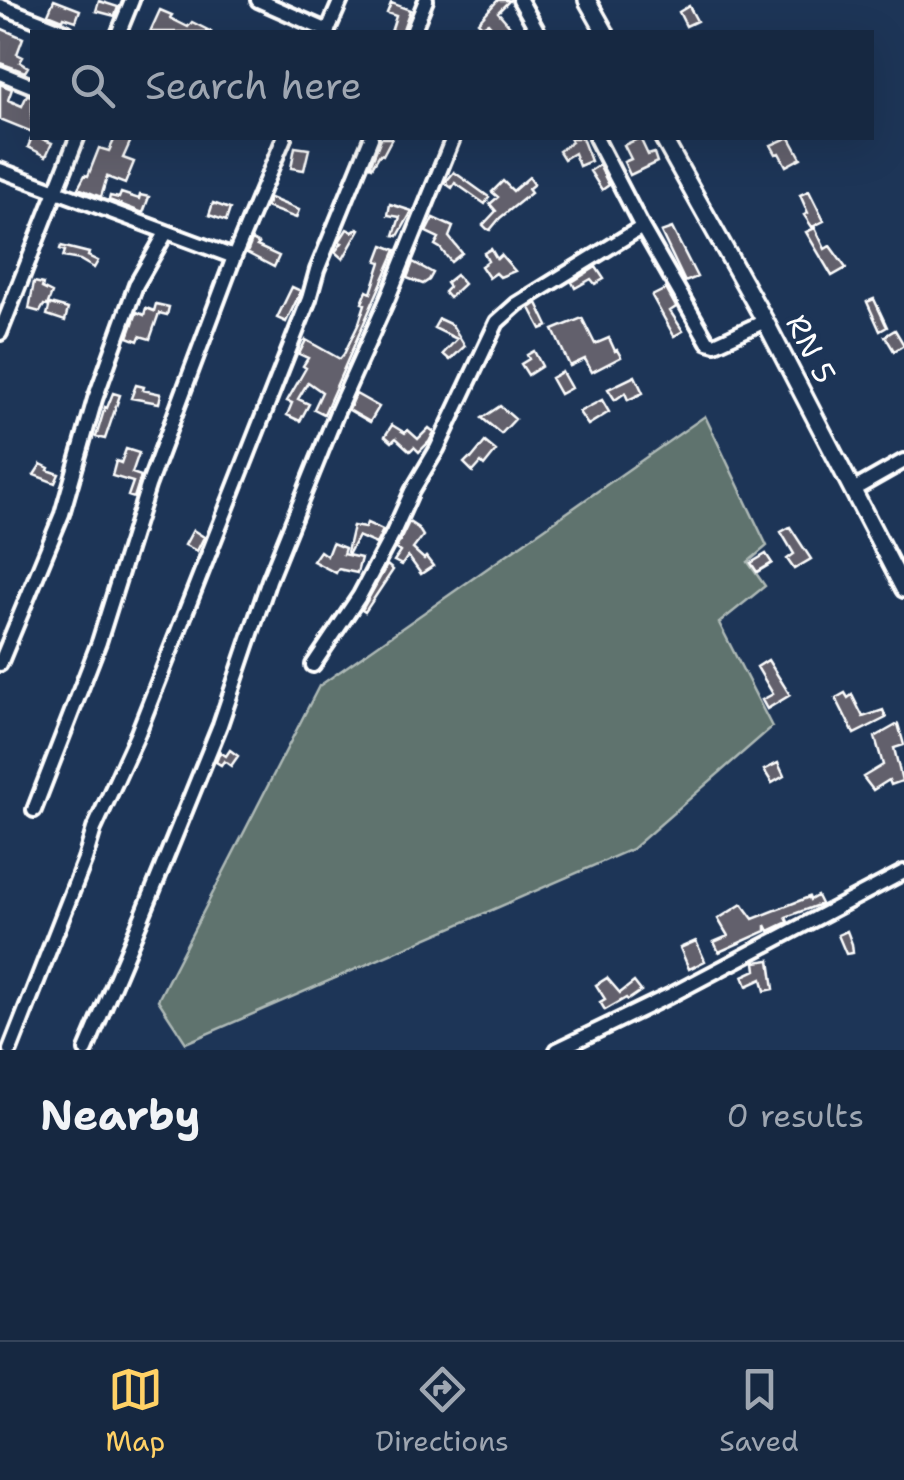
<!DOCTYPE html>
<style>
:root{--surface:#162841;--page:#23344c;--text:#f1f3f6;--muted:#9ea6b1;--line:#35445a;--accent:#ffd166}
body{margin:0;font-family:"Shantell Sans",sans-serif;background:var(--page);color:var(--text)}
.list{margin:0;padding:0;list-style:none}
h2{display:flex;justify-content:space-between;align-items:center;height:130px;margin:0;padding:0 40px;font-size:42px}
h2 small{font-size:32px;font-weight:400;color:var(--muted)}
.icon{flex:none;width:55px;height:55px;fill:none;stroke:currentColor;stroke-width:2;stroke-linecap:round;stroke-linejoin:round}
.map{position:relative;flex:none;width:904px;height:1050px;overflow:hidden}
.search{position:absolute;background:var(--surface);box-shadow:0 10px 40px #0002;left:30px;right:30px;top:30px;height:110px;display:flex;align-items:center;gap:25px;box-sizing:border-box;padding:0 35px;border-radius:0px;color:var(--muted);font-size:38px}
.sheet{height:290px;background:var(--surface)}
nav{display:flex;justify-content:space-around;align-items:center;box-sizing:border-box;height:140px;border-top:2px solid var(--line);background:var(--surface);font-size:28px;color:var(--muted)}
nav a{display:grid;justify-items:center;gap:5px}
nav .on{color:var(--accent)}
.map>svg:first-child{display:block}
.green{fill:#5e736e;stroke:#aeb9b6;stroke-width:2.5}
.building{fill:#62616c;stroke:#fff;stroke-width:2.5}
.lines{fill:none;stroke-linecap:round;stroke-linejoin:round}
.minor-casing{stroke:#fff;stroke-width:20}
.major-casing{stroke:#fff;stroke-width:22}
.minor{stroke:#1d3557;stroke-width:12}
.major{stroke:#1d3557;stroke-width:15}
.labels{text-anchor:middle;dominant-baseline:central;stroke-width:9;stroke-linejoin:round;paint-order:stroke}
.street-label{font-size:30px;fill:#fff;stroke:#1d3557}
</style>
<div class="map">
<svg width="904" height="1050" viewBox="0 0 904 1050">
<rect width="100%" height="100%" fill="#1d3557"/>
<filter id="ink" filterUnits="userSpaceOnUse"><feTurbulence type="fractalNoise" baseFrequency=".01" numOctaves="2"/><feDisplacementMap in="SourceGraphic" scale="20" xChannelSelector="R" yChannelSelector="G"/><feConvolveMatrix kernelMatrix="1 2 1 2 8 2 1 2 1" color-interpolation-filters="sRGB"/></filter>
<g filter="url(#ink)">
<path class="green" d="M 705,416 L 767,546 L 748,562 L 765,586 L 719,623 L 772,727 L 632,849 L 186,1043 L 158,1000 L 319,686 Z"/>
<path class="building" d="M 54,0 L 80,10 L 76,21 L 64,17 L 63,20 L 48,14 Z
M 498,0 L 510,0 L 498,12 L 515,32 L 496,32 L 488,23 L 482,26 L 478,22 Z
M 99,1 L 118,7 L 115,16 L 96,11 Z
M 391,3 L 410,10 L 402,32 L 391,32 L 396,16 L 387,13 Z
M 689,6 L 697,21 L 686,26 L 679,12 Z
M 160,10 L 172,15 L 170,18 L 188,27 L 192,22 L 212,32 L 150,32 Z
M 0,28 L 23,38 L 17,54 L 23,57 L 20,62 L 28,67 L 25,72 L 0,63 Z
M 0,84 L 12,89 L 8,100 L 22,106 L 27,95 L 32,96 L 32,132 L 0,119 Z
M 32,137 L 40,138 L 52,143 L 46,156 L 28,147 Z
M 115,138 L 132,138 L 123,158 L 134,162 L 125,184 L 107,177 L 101,197 L 78,188 L 85,175 L 88,176 L 99,148 L 109,151 Z
M 381,138 L 392,138 L 383,155 L 380,154 L 372,167 L 370,166 Z
M 570,138 L 582,138 L 591,161 L 579,166 L 574,153 L 564,159 L 559,151 L 572,142 Z
M 640,138 L 648,155 L 654,153 L 657,162 L 630,175 L 624,162 L 631,159 L 624,145 Z
M 787,138 L 790,138 L 801,158 L 786,166 L 779,153 L 776,154 L 771,145 Z
M 295,147 L 309,149 L 304,170 L 291,168 Z
M 599,165 L 609,185 L 602,190 L 590,171 Z
M 454,172 L 489,197 L 485,204 L 455,183 L 452,188 L 445,183 Z
M 529,177 L 534,184 L 528,189 L 531,193 L 500,218 L 490,230 L 487,229 L 483,225 L 496,211 L 490,204 L 498,197 L 492,192 L 503,181 L 513,191 Z
M 809,191 L 824,221 L 812,227 L 804,215 L 808,213 L 800,195 Z
M 121,193 L 139,199 L 140,195 L 149,197 L 143,213 L 109,200 L 110,196 L 119,198 Z
M 270,198 L 299,210 L 296,218 L 266,207 Z
M 213,203 L 230,209 L 226,221 L 209,215 Z
M 390,204 L 412,211 L 398,236 L 394,235 L 400,217 L 388,215 Z
M 433,218 L 453,227 L 449,237 L 462,253 L 451,262 L 440,248 L 435,245 L 439,238 L 426,232 Z
M 358,228 L 360,229 L 343,259 L 335,252 L 342,243 L 339,242 L 340,240 L 347,229 L 353,232 Z
M 672,228 L 697,277 L 685,282 L 661,232 Z
M 815,228 L 825,249 L 830,246 L 846,268 L 832,276 L 806,232 Z
M 252,240 L 259,244 L 257,246 L 279,256 L 274,267 L 247,253 Z
M 383,245 L 396,250 L 324,414 L 314,409 L 322,392 L 308,382 L 298,399 L 309,404 L 300,421 L 287,415 L 292,403 L 287,401 L 306,368 L 303,366 L 308,358 L 299,354 L 306,340 L 340,359 L 344,354 L 359,323 L 365,304 L 362,303 L 367,291 L 371,293 L 381,262 L 377,261 Z
M 61,246 L 89,253 L 88,256 L 98,261 L 94,268 L 80,260 L 63,257 L 65,251 L 60,249 Z
M 491,249 L 497,259 L 501,255 L 515,271 L 500,277 L 496,273 L 489,278 L 481,266 L 488,261 L 484,253 Z
M 413,262 L 433,273 L 429,280 L 423,284 L 407,278 Z
M 596,267 L 604,279 L 595,284 L 591,279 L 575,288 L 572,282 Z
M 456,275 L 464,284 L 449,298 L 444,292 L 449,287 L 446,283 Z
M 34,282 L 43,284 L 42,288 L 52,293 L 47,306 L 44,305 L 40,312 L 29,309 Z
M 292,287 L 301,291 L 286,322 L 277,318 Z
M 666,289 L 676,307 L 670,311 L 683,331 L 674,336 L 652,296 Z
M 874,299 L 887,327 L 880,331 L 867,302 Z
M 537,303 L 548,326 L 541,329 L 530,308 Z
M 50,304 L 68,309 L 65,321 L 47,315 Z
M 156,304 L 169,307 L 167,315 L 159,313 L 150,339 L 140,336 L 138,341 L 128,337 L 137,312 L 144,315 L 146,308 L 154,311 Z
M 582,318 L 595,344 L 609,338 L 615,351 L 617,350 L 621,357 L 592,372 L 585,359 L 570,366 L 553,330 Z
M 439,319 L 452,325 L 465,346 L 450,360 L 443,354 L 457,339 L 434,328 Z
M 895,330 L 904,345 L 894,351 L 885,336 Z
M 534,351 L 542,366 L 528,375 L 521,364 L 529,359 L 527,355 Z
M 562,372 L 571,388 L 560,394 L 551,378 Z
M 635,376 L 643,393 L 628,400 L 625,393 L 615,400 L 608,389 Z
M 136,385 L 144,387 L 143,390 L 161,394 L 159,403 L 131,398 Z
M 113,393 L 120,395 L 105,439 L 96,437 L 105,407 L 107,408 Z
M 356,394 L 379,407 L 370,422 L 349,410 Z
M 602,400 L 609,412 L 588,425 L 579,412 Z
M 500,406 L 515,419 L 501,434 L 482,418 Z
M 392,425 L 405,433 L 408,430 L 418,439 L 429,428 L 434,432 L 429,442 L 419,452 L 414,447 L 410,451 L 396,438 L 392,442 L 385,436 Z
M 485,442 L 496,451 L 484,466 L 481,463 L 473,472 L 464,463 L 469,458 L 471,459 Z
M 126,449 L 139,453 L 132,473 L 141,476 L 134,498 L 128,496 L 133,482 L 112,476 L 116,461 L 121,463 Z
M 41,464 L 49,468 L 48,470 L 59,474 L 55,483 L 34,475 Z
M 409,522 L 418,528 L 423,536 L 413,549 L 424,559 L 426,557 L 433,566 L 421,574 L 408,556 L 402,565 L 394,561 L 400,552 L 396,549 Z
M 367,523 L 383,530 L 376,544 L 358,536 L 349,553 L 347,552 L 353,526 L 365,528 Z
M 790,527 L 811,559 L 794,569 L 787,559 L 794,554 L 781,532 Z
M 193,530 L 204,537 L 197,551 L 185,545 Z
M 332,543 L 345,548 L 343,554 L 361,558 L 357,573 L 338,569 L 336,573 L 313,561 L 320,551 L 327,556 Z
M 766,554 L 772,563 L 757,572 L 751,563 Z
M 387,565 L 393,570 L 365,612 L 362,610 Z
M 768,660 L 790,695 L 767,709 L 762,700 L 773,694 L 757,667 Z
M 845,693 L 848,698 L 852,695 L 863,717 L 883,710 L 886,718 L 854,734 L 836,698 Z
M 898,724 L 904,745 L 894,748 L 902,781 L 891,785 L 889,780 L 873,790 L 863,777 L 883,765 L 875,737 Z
M 230,750 L 238,756 L 231,766 L 224,761 L 221,765 L 216,762 L 220,752 L 226,756 Z
M 778,763 L 784,776 L 772,783 L 764,770 Z
M 817,896 L 821,904 L 786,917 L 788,922 L 769,931 L 766,925 L 766,931 L 719,952 L 714,942 L 728,936 L 718,919 L 742,904 L 753,919 L 809,897 L 810,900 Z
M 847,931 L 852,944 L 853,953 L 846,954 L 838,935 Z
M 696,941 L 705,961 L 689,969 L 680,948 Z
M 770,960 L 774,989 L 765,991 L 762,979 L 747,986 L 743,976 L 756,970 L 755,962 Z
M 607,978 L 620,993 L 634,982 L 641,991 L 628,1000 L 626,998 L 605,1010 L 600,1002 L 605,999 L 596,985 Z"/>
<g class="lines">
<g class="minor-casing">
<path id="minor" d="M 258,0 L 328,31
M 520,0 L 538,32
M 0,6 L 66,32
M 119,32 L 132,0
M 327,32 L 341,0
M 413,32 L 426,0
M 0,73 L 32,86
M 596,138 L 642,227 L 708,342 L 715,344 L 765,321
M 0,170 L 234,257
M 0,333 L 77,138
M 853,490 L 904,461
M 0,664 L 62,514 L 95,399 L 136,285 L 166,233
M 313,665 L 360,595 L 393,533 L 412,491 L 437,449 L 497,322 L 517,304 L 642,227
M 34,810 L 99,642 L 148,486 L 234,257 L 284,138
M 10,1050 L 85,859 L 94,829 L 138,733 L 309,299 L 317,270 L 371,138
M 86,1050 L 142,917 L 220,725 L 269,580 L 337,412 L 388,298 L 453,138
M 557,1050 L 669,996 L 904,872"/>
</g>
<g class="major-casing">
<path id="major" d="M 587,0 L 605,32
M 663,138 L 765,321 L 904,589"/>
</g>
<use href="#minor" class="minor"/>
<use href="#major" class="major"/>
</g>
</g>
<g class="labels">
<g class="street-label">
<text transform="translate(811 349) rotate(63)">RN 5</text>
</g>
</g>
</svg>
<div class="search"><svg class="icon" aria-label="search" viewBox="0 0 24 24"><circle cx="10" cy="10" r="6"/><path d="M15 15l6 6"/></svg>Search here</div>
</div>
<section class="sheet">
<h2>Nearby<small>0 results</small></h2>
<ul class="list">
</ul>
</section>
<nav>
<a class="on"><svg class="icon" aria-label="map" viewBox="0 0 24 24"><path d="M3 6l6-2 6 2 6-2v14l-6 2-6-2-6 2zM9 4v14M15 6v14"/></svg>Map</a>
<a><svg class="icon" aria-label="directions" viewBox="0 0 24 24"><path d="M12 3l9 9-9 9-9-9zM9 14v-3h6M13 9l2 2-2 2"/></svg>Directions</a>
<a><svg class="icon" aria-label="saved" viewBox="0 0 24 24"><path d="M7 4h10v16l-5-4-5 4z"/></svg>Saved</a>
</nav>
